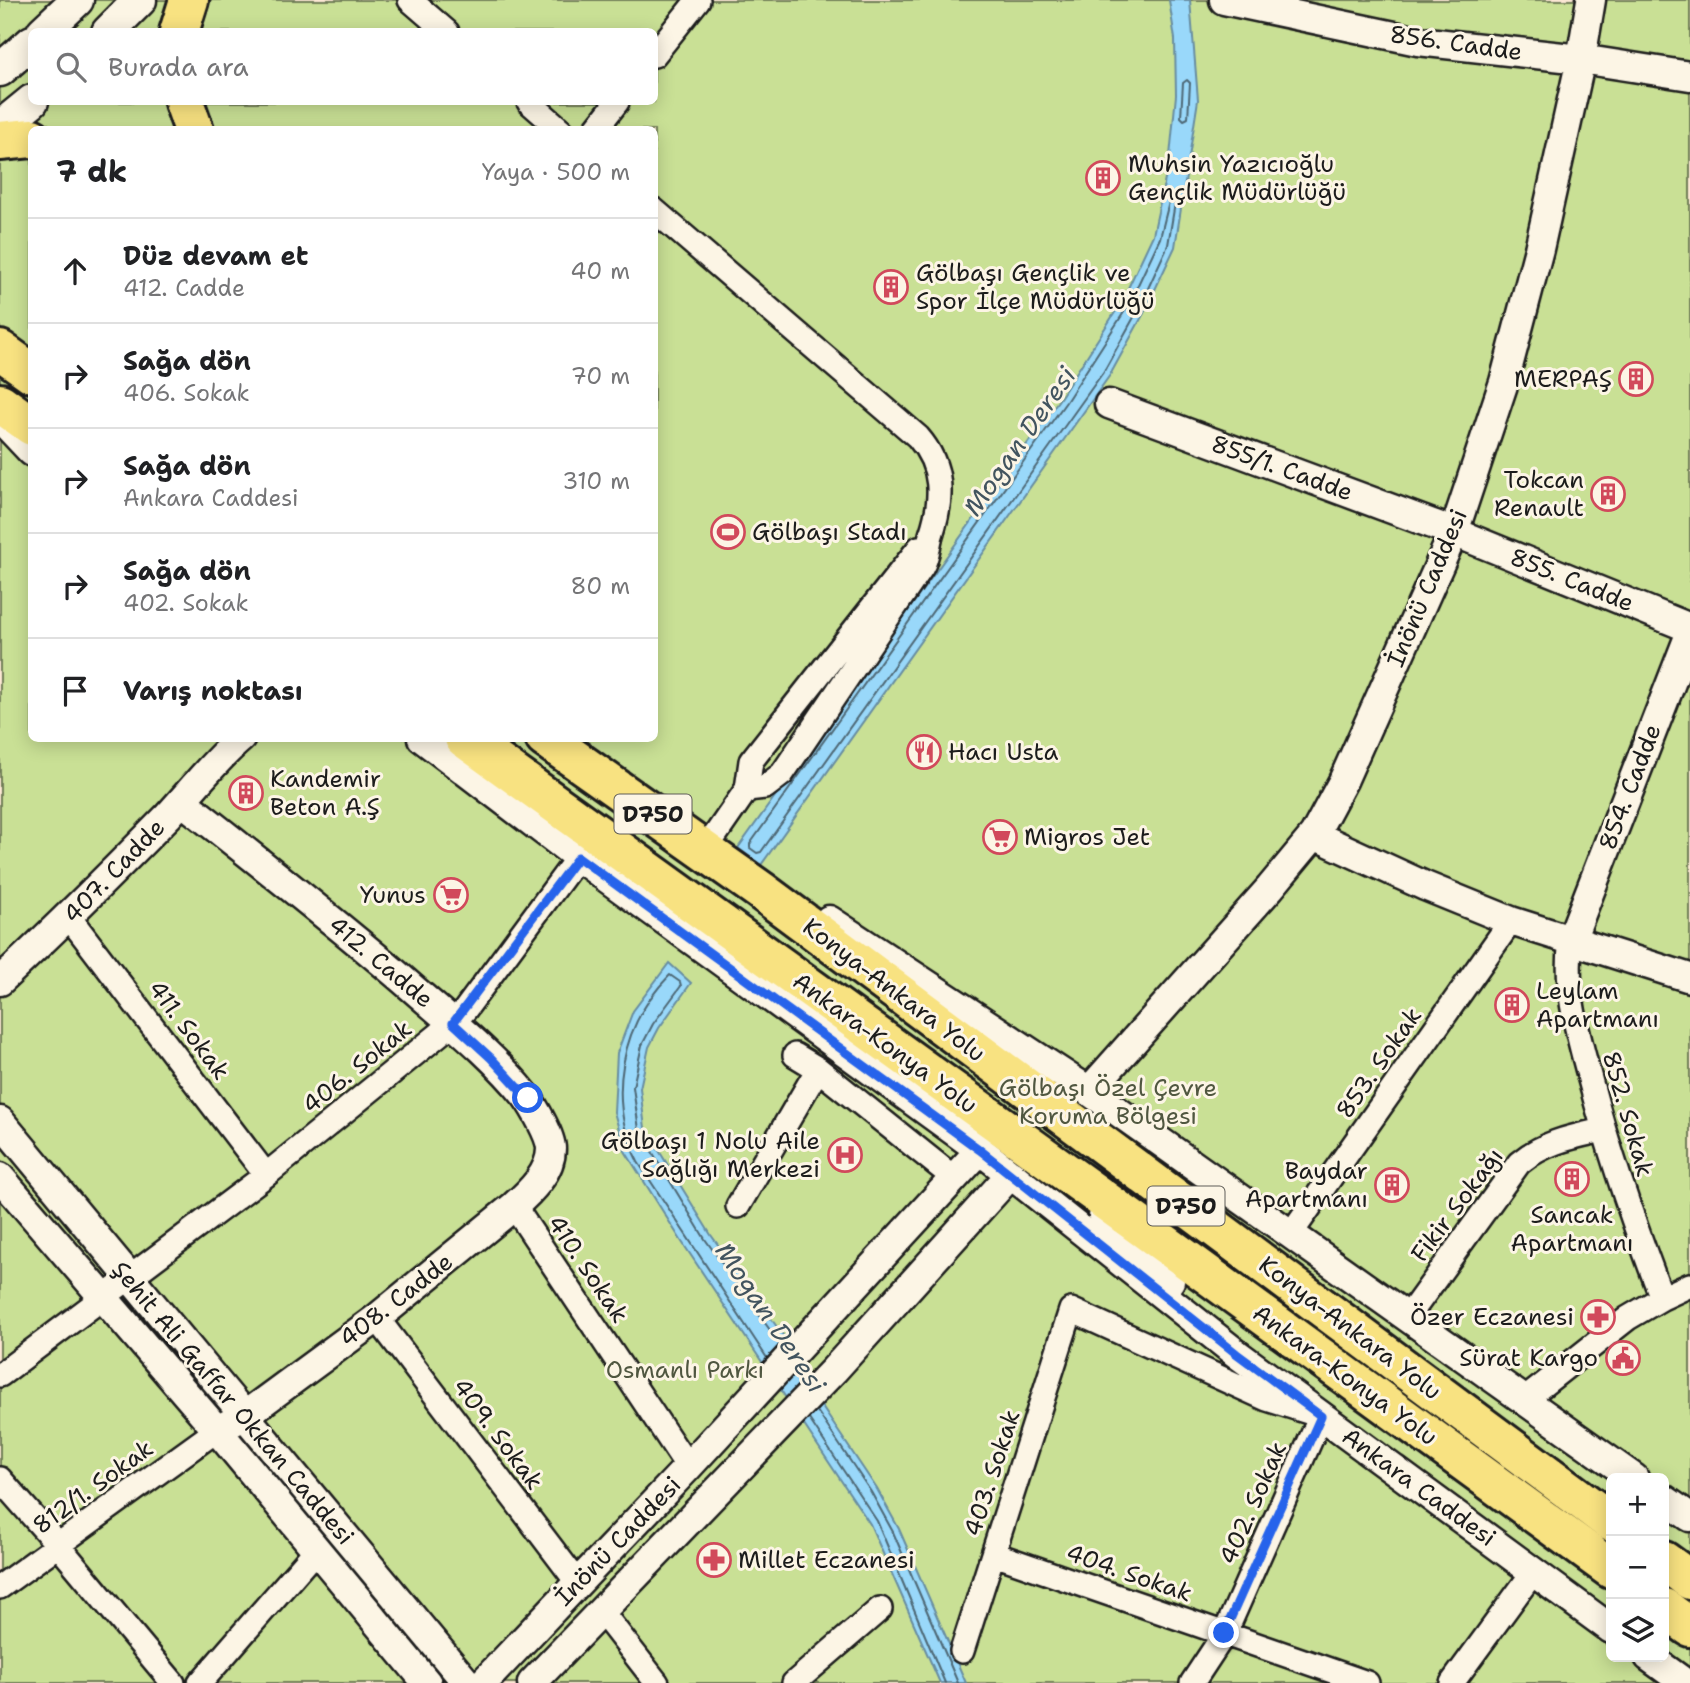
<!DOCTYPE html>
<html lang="tr">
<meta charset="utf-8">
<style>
:root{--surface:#fff;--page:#f6f6f6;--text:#202124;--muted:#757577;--line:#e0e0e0}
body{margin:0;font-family:"Shantell Sans",sans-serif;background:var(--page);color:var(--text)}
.controls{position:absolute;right:21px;bottom:21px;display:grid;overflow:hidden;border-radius:10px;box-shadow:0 4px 18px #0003}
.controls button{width:63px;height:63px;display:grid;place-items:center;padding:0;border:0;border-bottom:2px solid var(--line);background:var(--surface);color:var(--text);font:35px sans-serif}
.stop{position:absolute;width:21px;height:21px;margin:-16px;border:5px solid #2563eb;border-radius:50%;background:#fff}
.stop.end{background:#2563eb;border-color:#fff;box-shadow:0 2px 7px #0008}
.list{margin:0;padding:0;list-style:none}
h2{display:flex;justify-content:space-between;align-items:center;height:91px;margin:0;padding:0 28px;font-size:30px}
h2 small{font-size:23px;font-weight:400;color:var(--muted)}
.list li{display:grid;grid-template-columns:46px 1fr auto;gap:21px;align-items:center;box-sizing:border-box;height:105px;padding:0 28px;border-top:2px solid var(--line)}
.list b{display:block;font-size:26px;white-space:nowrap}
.list p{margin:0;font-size:23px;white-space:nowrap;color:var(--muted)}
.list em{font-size:23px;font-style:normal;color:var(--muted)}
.icon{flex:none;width:38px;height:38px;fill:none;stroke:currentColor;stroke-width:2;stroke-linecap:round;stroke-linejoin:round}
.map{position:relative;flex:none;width:1690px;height:1683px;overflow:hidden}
.search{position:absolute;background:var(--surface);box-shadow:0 4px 18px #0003;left:28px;top:28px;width:630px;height:77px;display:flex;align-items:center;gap:18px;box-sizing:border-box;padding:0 24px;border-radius:10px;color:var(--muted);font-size:26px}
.panel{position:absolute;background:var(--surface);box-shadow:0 4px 18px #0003;left:28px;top:126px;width:630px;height:616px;border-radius:10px}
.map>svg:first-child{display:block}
.green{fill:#c9e095;stroke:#727e58;stroke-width:2;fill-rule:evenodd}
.water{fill:#99d8fa;stroke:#678da1;stroke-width:2}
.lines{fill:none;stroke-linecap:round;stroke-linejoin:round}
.shore{stroke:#4e6775;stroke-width:2}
.minor-casing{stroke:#1c1c1c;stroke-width:28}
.tertiary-casing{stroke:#1c1c1c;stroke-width:33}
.secondary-casing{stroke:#1c1c1c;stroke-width:37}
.trunk-casing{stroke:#1c1c1c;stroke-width:44}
.minor{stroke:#fcf5e5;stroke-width:23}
.tertiary{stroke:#fcf5e5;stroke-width:28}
.secondary{stroke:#fcf5e5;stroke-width:32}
.trunk{stroke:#f8e281;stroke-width:38}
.route{stroke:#2563eb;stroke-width:9}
.labels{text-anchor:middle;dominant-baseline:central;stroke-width:6;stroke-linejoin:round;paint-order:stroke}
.shield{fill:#fcf5e5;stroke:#5f5d58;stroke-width:2}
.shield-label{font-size:23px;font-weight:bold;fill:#1c1c1c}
.street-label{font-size:24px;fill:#1c1c1c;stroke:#fcf5e5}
.poi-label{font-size:24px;fill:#1c1c1c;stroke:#fcf5e5;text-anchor:start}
.park-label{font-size:24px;fill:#505740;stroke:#fcf5e5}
.water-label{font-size:26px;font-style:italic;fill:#42545f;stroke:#fcf5e5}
</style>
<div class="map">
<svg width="1690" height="1683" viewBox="0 0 1690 1683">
<rect width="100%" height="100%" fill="#fbe6d3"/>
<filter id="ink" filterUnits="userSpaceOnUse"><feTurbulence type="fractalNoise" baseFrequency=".0143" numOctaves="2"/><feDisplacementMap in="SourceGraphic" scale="14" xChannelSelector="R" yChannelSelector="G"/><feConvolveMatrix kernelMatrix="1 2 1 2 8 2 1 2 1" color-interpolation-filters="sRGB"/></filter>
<g filter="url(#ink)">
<path class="green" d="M 0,0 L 1690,0 L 1690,1683 L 0,1683 ZM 32,32 L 654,32 L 654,102 L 32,102 ZM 32,130 L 654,130 L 654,738 L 32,738 ZM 1611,1478 L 1664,1478 L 1664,1657 L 1611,1657 Z"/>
<path class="water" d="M 1169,0 L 1190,0 L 1198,100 L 1175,247 L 1144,313 L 1110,375 L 761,865 L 738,848 L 1060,398 L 1121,303 L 1153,235 L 1170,156 L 1176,95 L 1175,39 Z
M 669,963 L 691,983 L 659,1028 L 649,1047 L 640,1088 L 645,1128 L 711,1235 L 790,1345 L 816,1398 L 877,1489 L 899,1529 L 966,1683 L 940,1683 L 870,1524 L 682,1242 L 625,1151 L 614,1112 L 617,1053 L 633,1011 Z"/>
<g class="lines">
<path class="shore" d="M 1187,80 L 1190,83 L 1188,118 L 1184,120 L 1181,117 L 1183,83 Z
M 1171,194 L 1176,197 L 1168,245 L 1138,310 L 1104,371 L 761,852 L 757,853 L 750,848 L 750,844 L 1066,402 L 1128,306 L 1160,238 Z
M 767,1358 L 638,1162 C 606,1100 620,1025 670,975 L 680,982 L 681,986 L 653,1024 L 642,1045 L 633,1087 L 639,1130 L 705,1239 L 780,1344
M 817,1411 L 871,1492 L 893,1532 L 958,1683
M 809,1419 L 877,1521 L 945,1683"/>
<g class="minor-casing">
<path id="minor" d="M 410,0 L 447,32
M 654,55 L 698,0
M 529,102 L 561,130
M 595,130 L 617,102
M 654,210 L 918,437 C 944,467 943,499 931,535 C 928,546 928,556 922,567 L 782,774 L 765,787 L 747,789
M 705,850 L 747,789 L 751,761 L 919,548
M 69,917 L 266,1175
M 1571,940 C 1564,990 1578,1034 1591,1083 C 1610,1156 1635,1227 1662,1298
M 795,1055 L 818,1069 L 954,1178
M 514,1206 L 688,1467
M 738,1206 L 818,1069
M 1290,1235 L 1511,921
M 377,1318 L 578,1583
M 1407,1318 L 1519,1163 C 1544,1142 1572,1137 1603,1130
M 0,1375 L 266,1175 L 453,1023 L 465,1010 L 578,857
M 1524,1400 L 1628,1318 L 1662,1298 L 1690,1285
M 0,1479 L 58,1545 L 173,1683
M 994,1554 L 1367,1683
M 0,1587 L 217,1430
M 601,1611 L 657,1683
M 962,1651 L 1071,1310 L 1267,1399 L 1321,1416 L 1225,1633 L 1192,1683
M 200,1683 L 316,1550
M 794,1683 L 880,1609
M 1452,1683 L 1534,1571"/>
</g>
<g class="tertiary-casing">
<path id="tertiary" d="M 1224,0 L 1418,41 L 1581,59 L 1690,76
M 1109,404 L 1454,532 L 1690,628
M 0,418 L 32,452
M 422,738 L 578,857 L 980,1150 L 1237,1354 L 1611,1629
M 182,801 C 259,862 336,922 410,986 C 450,1021 493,1055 526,1096 C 534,1107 551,1136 551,1149 C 551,1172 530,1192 514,1206 L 377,1318 L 244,1416 L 217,1430
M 1314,835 L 1425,886 L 1511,921 L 1690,978
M 829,920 L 1089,1091 L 1634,1478
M 1571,940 L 1690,634
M 0,981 C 58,927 113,872 168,816 C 192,790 214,761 241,738
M 1089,1091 L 1270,888 L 1314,835 L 1343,781 L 1454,532 L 1504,382 L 1539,249 L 1581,59 L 1591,0
M 0,1121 L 467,1683
M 0,1177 L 217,1430 L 427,1683
M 1103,1217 L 1170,1281
M 1664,1499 L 1690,1517
M 1649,1657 L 1685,1683
M 483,1683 L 688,1467 L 980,1150
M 532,1683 L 834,1370 L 1011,1174"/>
</g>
<g class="secondary-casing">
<path id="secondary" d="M 43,32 L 77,0
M 108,32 L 140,0
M 0,70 L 32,42
M 0,127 L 32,101"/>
</g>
<g class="trunk-casing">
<path id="trunk" d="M 179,32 L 189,0
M 184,102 L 194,130
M 0,141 L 32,138
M 0,350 L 32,373
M 0,403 L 32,426
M 464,738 L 1193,1264 L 1611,1569
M 545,738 L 760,890 L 1611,1522
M 1664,1561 L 1690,1580
M 1664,1608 L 1690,1627"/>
</g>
<use href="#minor" class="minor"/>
<use href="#tertiary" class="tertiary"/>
<use href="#secondary" class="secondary"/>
<use href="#trunk" class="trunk"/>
</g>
</g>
<g class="lines" filter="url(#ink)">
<path class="route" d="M 528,1098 L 491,1058 L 453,1023 L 578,857 L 980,1150 L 1237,1354 L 1321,1416 L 1224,1633"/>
</g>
<defs>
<g id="building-ring" transform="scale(1.75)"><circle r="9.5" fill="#fcf5e5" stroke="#d1495b" stroke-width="1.5"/><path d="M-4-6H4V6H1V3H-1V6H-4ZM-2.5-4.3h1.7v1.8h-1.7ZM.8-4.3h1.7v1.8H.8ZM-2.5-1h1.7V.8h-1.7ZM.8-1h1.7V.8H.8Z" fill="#d1495b"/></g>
<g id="stadium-ring" transform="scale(1.75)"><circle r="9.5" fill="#fcf5e5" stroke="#d1495b" stroke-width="1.5"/><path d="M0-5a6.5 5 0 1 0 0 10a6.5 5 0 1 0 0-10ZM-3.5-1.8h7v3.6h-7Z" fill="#d1495b"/></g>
<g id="restaurant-ring" transform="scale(1.75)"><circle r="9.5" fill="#fcf5e5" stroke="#d1495b" stroke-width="1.5"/><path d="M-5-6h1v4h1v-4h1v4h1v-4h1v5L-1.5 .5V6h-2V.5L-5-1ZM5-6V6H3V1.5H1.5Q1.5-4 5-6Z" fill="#d1495b"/></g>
<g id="supermarket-ring" transform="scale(1.75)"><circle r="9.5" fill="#fcf5e5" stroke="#d1495b" stroke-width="1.5"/><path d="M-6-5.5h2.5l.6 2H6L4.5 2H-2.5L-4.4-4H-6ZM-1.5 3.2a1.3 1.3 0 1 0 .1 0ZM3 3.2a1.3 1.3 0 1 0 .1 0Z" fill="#d1495b"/></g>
<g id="hospital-ring" transform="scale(1.75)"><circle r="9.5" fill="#fcf5e5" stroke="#d1495b" stroke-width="1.5"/><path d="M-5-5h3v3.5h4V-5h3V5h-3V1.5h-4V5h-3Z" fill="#d1495b"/></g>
<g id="pharmacy-ring" transform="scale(1.75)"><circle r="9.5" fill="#fcf5e5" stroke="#d1495b" stroke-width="1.5"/><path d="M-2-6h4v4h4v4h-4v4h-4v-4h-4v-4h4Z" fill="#d1495b"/></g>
<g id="civic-ring" transform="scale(1.75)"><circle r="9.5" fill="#fcf5e5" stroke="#d1495b" stroke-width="1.5"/><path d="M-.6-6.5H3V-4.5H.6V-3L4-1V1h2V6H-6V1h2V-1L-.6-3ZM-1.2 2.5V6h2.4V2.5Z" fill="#d1495b"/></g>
</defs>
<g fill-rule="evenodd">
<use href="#building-ring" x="1103" y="178"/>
<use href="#building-ring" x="891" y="287"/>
<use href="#building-ring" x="1636" y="379"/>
<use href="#building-ring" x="1608" y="494"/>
<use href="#stadium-ring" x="728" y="532"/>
<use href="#restaurant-ring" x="924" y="752"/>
<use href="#building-ring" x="246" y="793"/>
<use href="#supermarket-ring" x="1000" y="837"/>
<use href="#supermarket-ring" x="451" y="895"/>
<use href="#building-ring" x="1512" y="1005"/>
<use href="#hospital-ring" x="845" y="1155"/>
<use href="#building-ring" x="1572" y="1179"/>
<use href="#building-ring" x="1392" y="1185"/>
<use href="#pharmacy-ring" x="1598" y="1317"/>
<use href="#civic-ring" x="1623" y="1358"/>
<use href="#pharmacy-ring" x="714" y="1560"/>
</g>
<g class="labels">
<g class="shield">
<rect x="614.5" y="794.5" width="77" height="39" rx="5"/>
<rect x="1147.5" y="1186.5" width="77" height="39" rx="5"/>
</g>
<g class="shield-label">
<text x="653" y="814">D750</text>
<text x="1186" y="1206">D750</text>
</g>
<g class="street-label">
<text transform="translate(1456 43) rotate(8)">856. Cadde</text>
<text transform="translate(1282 468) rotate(20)">855/1. Cadde</text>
<text transform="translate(1572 580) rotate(22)">855. Cadde</text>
<text transform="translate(1427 588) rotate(-67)">İnönü Caddesi</text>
<text transform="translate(1630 787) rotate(-69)">854. Cadde</text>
<text transform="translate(114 871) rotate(-46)">407. Cadde</text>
<text transform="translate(381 962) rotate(40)">412. Cadde</text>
<text transform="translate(894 990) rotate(37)">Konya-Ankara Yolu</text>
<text transform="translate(189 1030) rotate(53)">411. Sokak</text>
<text transform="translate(885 1043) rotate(36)">Ankara-Konya Yolu</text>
<text transform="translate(1379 1063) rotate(-55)">853. Sokak</text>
<text transform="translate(357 1067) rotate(-39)">406. Sokak</text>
<text transform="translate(1628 1114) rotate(74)">852. Sokak</text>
<text transform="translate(1457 1205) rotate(-53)">Fikir Sokağı</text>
<text transform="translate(588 1269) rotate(56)">410. Sokak</text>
<text transform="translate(396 1300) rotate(-38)">408. Cadde</text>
<text transform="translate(1350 1328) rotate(37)">Konya-Ankara Yolu</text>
<text transform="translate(1345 1375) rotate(36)">Ankara-Konya Yolu</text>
<text transform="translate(233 1403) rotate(50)">Şehit Ali Gaffar Okkan Caddesi</text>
<text transform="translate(498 1434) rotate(53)">409. Sokak</text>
<text transform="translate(992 1473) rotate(-72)">403. Sokak</text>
<text transform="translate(93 1487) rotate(-36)">812/1. Sokak</text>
<text transform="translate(1419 1487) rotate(36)">Ankara Caddesi</text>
<text transform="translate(1253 1503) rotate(-66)">402. Sokak</text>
<text transform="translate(618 1541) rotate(-46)">İnönü Caddesi</text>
<text transform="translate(1129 1573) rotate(19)">404. Sokak</text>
</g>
<g class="poi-label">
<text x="1128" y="164">Muhsin Yazıcıoğlu<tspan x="1128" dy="28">Gençlik Müdürlüğü</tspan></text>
<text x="916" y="273">Gölbaşı Gençlik ve<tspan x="916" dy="28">Spor İlçe Müdürlüğü</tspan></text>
<text x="1612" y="379" text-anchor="end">MERPAŞ</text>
<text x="1584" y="480" text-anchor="end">Tokcan<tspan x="1584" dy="28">Renault</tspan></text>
<text x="752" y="532">Gölbaşı Stadı</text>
<text x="948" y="752">Hacı Usta</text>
<text x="270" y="779">Kandemir<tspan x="270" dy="28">Beton A.Ş</tspan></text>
<text x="1024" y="837">Migros Jet</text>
<text x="426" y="895" text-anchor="end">Yunus</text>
<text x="1536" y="991">Leylam<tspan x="1536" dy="28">Apartmanı</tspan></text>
<text x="820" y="1141" text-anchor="end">Gölbaşı 1 Nolu Aile<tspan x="820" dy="28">Sağlığı Merkezi</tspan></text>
<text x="1368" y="1171" text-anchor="end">Baydar<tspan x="1368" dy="28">Apartmanı</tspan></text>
<text x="1572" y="1215" text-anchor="middle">Sancak<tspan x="1572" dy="28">Apartmanı</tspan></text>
<text x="1574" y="1317" text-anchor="end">Özer Eczanesi</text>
<text x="1598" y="1358" text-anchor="end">Sürat Kargo</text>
<text x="738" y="1560">Millet Eczanesi</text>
</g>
<g class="park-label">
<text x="1108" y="1088">Gölbaşı Özel Çevre<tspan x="1108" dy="28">Koruma Bölgesi</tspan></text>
<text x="685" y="1370">Osmanlı Parkı</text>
</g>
<g class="water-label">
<text transform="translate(1019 441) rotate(-55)">Mogan Deresi</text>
<text transform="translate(771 1317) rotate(56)">Mogan Deresi</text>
</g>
</g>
</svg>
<div class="controls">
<button>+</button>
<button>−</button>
<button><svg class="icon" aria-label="layers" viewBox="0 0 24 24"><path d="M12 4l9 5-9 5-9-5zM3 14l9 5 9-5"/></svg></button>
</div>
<div class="stop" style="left:528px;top:1098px"></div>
<div class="stop end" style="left:1224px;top:1633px"></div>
<div class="search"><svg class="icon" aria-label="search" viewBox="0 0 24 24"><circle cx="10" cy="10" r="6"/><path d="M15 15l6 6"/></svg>Burada ara</div>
<section class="panel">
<h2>7 dk<small>Yaya · 500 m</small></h2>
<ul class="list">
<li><svg class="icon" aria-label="ahead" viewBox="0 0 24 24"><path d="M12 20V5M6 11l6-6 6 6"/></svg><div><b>Düz devam et</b><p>412. Cadde</p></div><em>40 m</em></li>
<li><svg class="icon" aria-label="right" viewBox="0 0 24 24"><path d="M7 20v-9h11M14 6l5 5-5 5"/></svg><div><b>Sağa dön</b><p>406. Sokak</p></div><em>70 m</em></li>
<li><svg class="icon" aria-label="right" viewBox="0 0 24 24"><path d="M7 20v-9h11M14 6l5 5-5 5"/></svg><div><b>Sağa dön</b><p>Ankara Caddesi</p></div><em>310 m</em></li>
<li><svg class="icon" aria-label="right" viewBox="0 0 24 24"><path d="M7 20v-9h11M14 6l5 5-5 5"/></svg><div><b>Sağa dön</b><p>402. Sokak</p></div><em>80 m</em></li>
<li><svg class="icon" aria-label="arrive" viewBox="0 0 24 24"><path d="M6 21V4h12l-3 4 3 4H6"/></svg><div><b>Varış noktası</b></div></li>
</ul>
</section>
</div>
